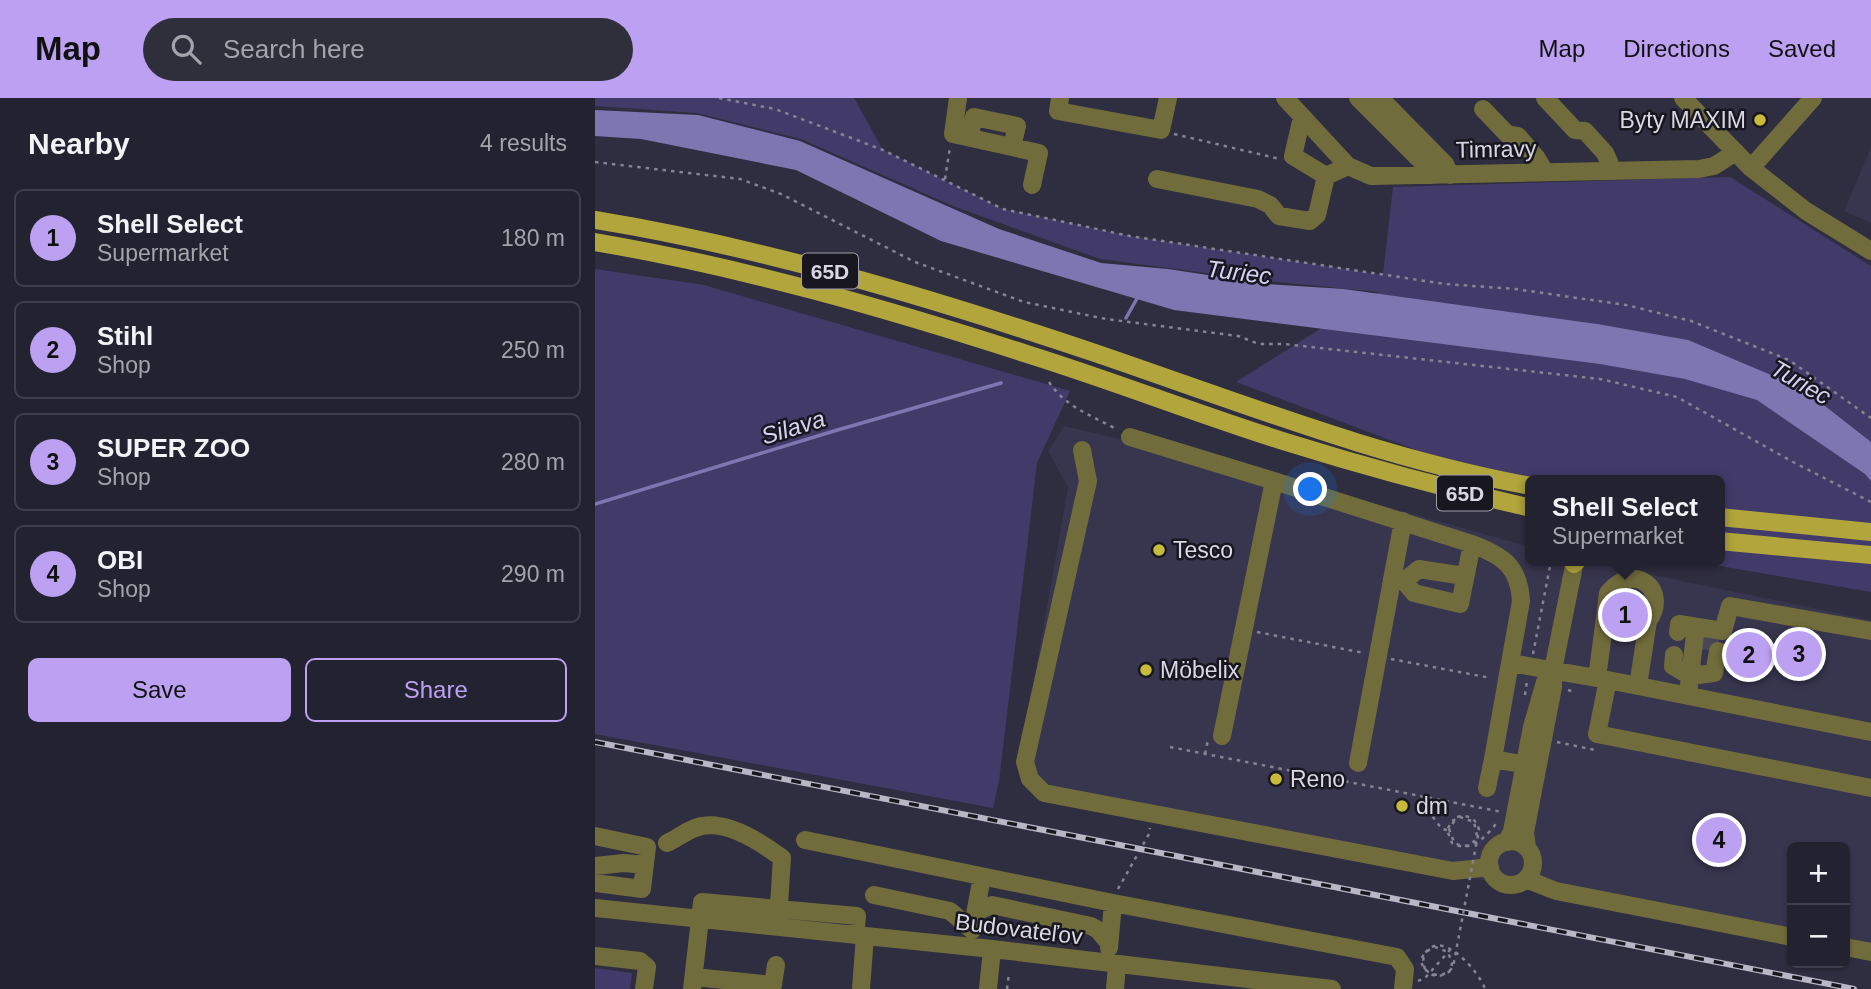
<!DOCTYPE html>
<meta charset="utf-8">
<style>
:root{--surface:#232230;--page:#2f2f3c;--text:#f1f3f6;--muted:#a3a4ab;--line:#403f4c;--accent:#bca0f2}
body{margin:0;font-family:Arial,sans-serif;background:var(--page);color:var(--text)}
.controls{position:absolute;right:21px;bottom:21px;display:grid;overflow:hidden;border-radius:10px;box-shadow:0 2px 5px #0004}
.controls button{width:63px;height:63px;display:grid;place-items:center;padding:0;border:0;border-bottom:2px solid var(--line);background:var(--surface);color:var(--text);font:35px sans-serif}
.you{position:absolute;left:716px;top:392px;width:24px;height:24px;margin:-18px;border:5px solid #fff;border-radius:50%;background:#1a73e8;box-shadow:0 0 0 10px #1a73e833}
.badge{display:grid;place-items:center;width:46px;height:46px;border-radius:50%;background:var(--accent);color:#111;font-size:23px;font-weight:700}
.pin{position:absolute;translate:-50% -50%;border:4px solid #fff;box-shadow:0 2px 7px #0006}
.popup{position:absolute;left:930px;top:377px;width:200px;height:91px;box-sizing:border-box;display:grid;place-content:center;border-radius:10px;background:var(--surface);filter:drop-shadow(0 2px 5px #0005);font-size:23px;white-space:nowrap;color:var(--muted)}
.popup b{font-size:26px;color:var(--text)}
.popup::after{content:'';position:absolute;left:50%;top:100%;margin-left:-14px;border:14px solid transparent;border-top-color:var(--surface)}
.list{margin:0;padding:0;list-style:none}
h2{display:flex;justify-content:space-between;align-items:center;height:91px;margin:0;padding:0 28px;font-size:30px}
h2 small{font-size:23px;font-weight:400;color:var(--muted)}
.list li{display:grid;grid-template-columns:46px 1fr auto;gap:21px;align-items:center;box-sizing:border-box;height:98px;margin:0 14px 14px;padding:0 14px;border:2px solid var(--line);border-radius:10px}
.list b{display:block;font-size:26px;white-space:nowrap}
.list p{margin:0;font-size:23px;white-space:nowrap;color:var(--muted)}
.list em{font-size:23px;font-style:normal;color:var(--muted)}
.actions{display:flex;gap:14px;padding:21px 28px}
.actions a{flex:1;padding:16px 0;border:2px solid var(--accent);border-radius:10px;text-align:center;font-size:24px;color:var(--accent)}
.actions .main{background:var(--accent);color:#111}
.icon{flex:none;width:38px;height:38px;fill:none;stroke:currentColor;stroke-width:2;stroke-linecap:round;stroke-linejoin:round}
.map{position:relative;flex:none;width:1276px;height:891px;overflow:hidden}
header{display:flex;align-items:center;gap:42px;box-sizing:border-box;height:98px;padding:0 35px;background:var(--accent);color:#111}
header strong{font-size:33px}
nav{display:flex;gap:38px;margin-inline-start:auto;font-size:24px}
.search{width:490px;height:63px;background:var(--page);display:flex;align-items:center;gap:18px;box-sizing:border-box;padding:0 24px;border-radius:38px;color:var(--muted);font-size:26px}
main{display:flex}
aside{flex:1;background:var(--surface)}
.map>svg:first-child{display:block}
.built{fill:#38354e}
.green{fill:#423b6a}
.water{fill:#7e76b1}
.lines{fill:none;stroke-linecap:round;stroke-linejoin:round}
.stream{stroke:#7e76b1;stroke-width:3.5}
.minor-tunnel{stroke:#484658;stroke-width:18;stroke-dasharray:18 9;stroke-linecap:butt}
.path{stroke:#858493;stroke-width:2.5;stroke-dasharray:3.5 5;stroke-linecap:butt}
.minor{stroke:#716c3c;stroke-width:18}
.major{stroke:#b1a53b;stroke-width:18}
.rail-casing{stroke:#b9b7c5;stroke-width:6}
.rail{stroke:#18171f;stroke-width:3.5;stroke-dasharray:10;stroke-linecap:butt}
.path-bridge{stroke:#858493;stroke-width:2.5;stroke-dasharray:3.5 5;stroke-linecap:butt}
.poi-dot{fill:#c8bb3b;stroke:#18171f;stroke-width:2.5}
.labels{text-anchor:middle;dominant-baseline:central;stroke-width:5;stroke-linejoin:round;paint-order:stroke}
.shield{fill:#18171f;stroke:#9e9da8;stroke-width:2}
.shield-label{font-size:21px;font-weight:bold;fill:#d8d7e3}
.poi-label{font-size:23px;fill:#d8d7e3;stroke:#18171f;text-anchor:start}
.street-label{font-size:23px;fill:#d8d7e3;stroke:#18171f}
.water-label{font-size:24px;font-style:italic;fill:#d4d1f3;stroke:#18171f}
</style>
<header>
<strong>Map</strong>
<div class="search"><svg class="icon" aria-label="search" viewBox="0 0 24 24"><circle cx="10" cy="10" r="6"/><path d="M15 15l6 6"/></svg>Search here</div>
<nav><a>Map</a><a>Directions</a><a>Saved</a></nav>
</header>
<main>
<aside>
<h2>Nearby<small>4 results</small></h2>
<ul class="list">
<li><span class="badge">1</span><div><b>Shell Select</b><p>Supermarket</p></div><em>180 m</em></li>
<li><span class="badge">2</span><div><b>Stihl</b><p>Shop</p></div><em>250 m</em></li>
<li><span class="badge">3</span><div><b>SUPER ZOO</b><p>Shop</p></div><em>280 m</em></li>
<li><span class="badge">4</span><div><b>OBI</b><p>Shop</p></div><em>290 m</em></li>
</ul>
<div class="actions"><a class="main">Save</a><a>Share</a></div>
</aside>
<div class="map">
<svg width="1276" height="891" viewBox="0 0 1276 891">
<rect width="100%" height="100%" fill="#2f2d40"/>
<path class="built" d="M 1276,49 L 1276,125 L 1249,113 Z
M 469,328 L 672,375 L 935,449 L 936,463 L 990,463 L 1276,522 L 1276,862 L 1250,856 L 1250,749 L 1197,749 L 1197,845 L 930,790 L 446,700 L 425,663 L 473,389 L 453,353 Z"/>
<path class="green" d="M 0,0 L 259,0 L 288,52 L 408,111 L 535,138 L 788,177 L 798,89 L 1135,79 L 1276,168 L 1276,494 L 1096,463 L 1124,463 L 1124,382 L 936,382 L 935,395 L 641,284 L 784,194 L 672,183 L 505,161 L 358,108 L 206,41 L 102,15 L 0,8 Z
M 0,171 L 109,187 L 475,293 L 442,365 L 404,683 L 398,710 L 0,636 Z
M 0,870 L 37,875 L 35,891 L 0,891 Z"/>
<path class="water" d="M 0,12 L 103,17 L 205,43 L 404,131 L 506,165 L 573,171 L 672,186 L 749,191 L 1002,226 L 1093,242 L 1207,290 L 1276,344 L 1276,383 L 1270,376 L 1162,302 L 1090,281 L 1005,266 L 579,212 L 346,143 L 201,72 L 46,41 L 0,38 Z"/>
<g class="lines">
<path class="stream" d="M 531,220 L 544,197
M 0,406 L 239,333 L 406,285"/>
<path class="minor-tunnel" d="M 1113,552 L 1115,540"/>
<path class="path" d="M 124,0 L 180,11 L 288,52 L 408,111 L 535,138 L 850,186 L 920,191 L 1031,207 L 1096,223 L 1194,262 L 1276,320
M 579,36 L 685,61
M 0,64 L 145,81 L 186,96 L 320,164 L 429,204 L 511,221 L 643,238 L 664,246 L 689,246 L 1005,281 L 1082,299 L 1198,364 L 1276,404
M 350,81 L 355,49
M 454,284 C 470,309 498,318 523,332
M 662,534 L 769,555
M 938,556 L 956,463
M 796,561 L 896,580
M 973,592 L 980,594
M 930,597 L 932,583
M 962,644 L 1000,652
M 575,649 L 907,714
M 610,656 L 613,642
M 842,702 L 838,719 L 847,731 L 852,732
M 854,731 L 859,744 C 868,751 878,748 882,738 L 879,724 L 865,719 L 857,723 L 852,732 L 857,745 C 876,756 893,737 903,723
M 523,791 L 554,736 L 555,730
M 830,871 C 828,865 827,860 831,854 C 848,831 885,875 890,891
M 823,883 L 830,880 L 855,852
M 412,891 L 414,875"/>
<path class="minor" d="M 363,0 L 358,36 L 444,55 L 437,87
M 465,0 L 463,13 L 566,32 L 573,0
M 690,0 L 753,68 L 776,78 L 1104,71 L 1119,68 L 1141,54
M 763,0 L 832,69 L 836,77
M 785,0 L 850,66 L 855,77
M 950,0 L 980,32 L 990,33 L 1010,55 L 1018,73
M 1088,0 L 1156,70 L 1211,113 L 1276,153
M 888,11 L 912,36 L 923,38 L 941,59 L 950,74
M 707,19 L 698,58 L 731,78
M 374,39 L 379,19 L 422,28 L 417,49
M 1156,70 L 1218,0
M 562,81 L 663,101 L 675,107 L 684,118 L 715,123 L 722,117 L 731,78 L 753,68
M 535,339 L 679,383
M 487,352 L 493,383 L 430,664 L 435,681 L 449,695 L 858,773 L 895,769
M 797,481 L 809,483 L 819,495 L 865,506 L 877,446
M 809,483 L 824,471 L 869,478
M 1009,527 L 1013,495 C 1040,462 1075,493 1053,523
M 1101,529 L 1095,578 L 1119,575 L 1123,553
M 1083,534 L 1084,526 L 1128,533 L 1135,508 L 1276,533
M 1079,557 L 1078,568 L 1095,578 L 1094,588
M 916,565 L 1013,582 L 1002,636 L 1276,690
M 1002,580 L 1009,527 L 1053,523 L 1043,588
M 1013,582 L 1276,634
M 627,638 L 679,383 L 877,446 C 908,458 924,468 926,503 L 898,661
M 763,665 L 808,423
M 892,690 L 898,661 L 938,668
M 0,738 L 52,749 L 47,791 L 0,785
M 210,742 L 518,805 L 802,859 L 810,871 L 808,891
M894 765a22 22 0 1 1 44 0a22 22 0 1 1-44 0Z
M 912,744 L 917,733 L 937,629 L 950,584
M 72,745 C 84,740 94,730 107,728 C 134,723 167,745 187,760 L 183,822
M 932,750 L 930,734 L 958,589 L 958,572 L 980,463
M 0,768 L 29,765 L 50,767
M 931,781 L 961,793 L 1197,839
M 279,797 L 355,813 L 377,832 L 387,779
M 0,810 L 397,851 L 737,891
M 381,814 L 397,807 L 496,828 L 503,832 L 514,845
M 1250,849 L 1276,854
M 514,850 L 518,805
M 0,858 L 45,863 L 52,869 L 49,891
M 99,879 L 178,887 L 177,891
M 178,887 L 181,867
M 97,891 L 107,804 L 262,818 L 260,837
M 266,891 L 270,838
M 393,891 L 397,851
M 520,891 L 522,867"/>
<path class="major" d="M 0,122 C 171,150 336,200 500,255 C 644,304 787,361 936,388
M 0,144 C 147,169 293,211 435,257 C 521,284 605,317 691,344 C 771,369 853,391 936,410
M 1124,419 L 1276,434
M 1124,443 L 1276,457
M 978,463 L 979,466 L 982,463"/>
<g class="rail-casing">
<path id="rail" d="M 0,644 L 1259,891"/>
</g>
<use href="#rail" class="rail"/>
<path class="path-bridge" d="M 830,871 C 837,880 847,880 856,872 L 857,865 L 853,854 L 840,849 C 808,861 841,891 858,869 L 884,732 C 882,721 873,716 862,719 L 854,731"/>
</g>
<g class="poi-dot">
<circle cx="1165" cy="22" r="7"/>
<circle cx="564" cy="452" r="7"/>
<circle cx="551" cy="572" r="7"/>
<circle cx="681" cy="681" r="7"/>
<circle cx="807" cy="708" r="7"/>
</g>
<g class="labels">
<g class="shield">
<rect x="207" y="155.5" width="56" height="35" rx="5"/>
<rect x="842" y="377.5" width="56" height="35" rx="5"/>
</g>
<g class="shield-label">
<text x="235" y="173">65D</text>
<text x="870" y="395">65D</text>
</g>
<g class="poi-label">
<text x="1151" y="22" text-anchor="end">Byty MAXIM</text>
<text x="578" y="452">Tesco</text>
<text x="565" y="572">Möbelix</text>
<text x="695" y="681">Reno</text>
<text x="821" y="708">dm</text>
</g>
<g class="street-label">
<text transform="translate(901 51) rotate(-1)">Timravy</text>
<text transform="translate(424 831) rotate(7)">Budovateľov</text>
</g>
<g class="water-label">
<text transform="translate(644 174) rotate(7)">Turiec</text>
<text transform="translate(1206 284) rotate(30)">Turiec</text>
<text transform="translate(198 329) rotate(-17)">Silava</text>
</g>
</g>
</svg>
<div class="controls">
<button>+</button>
<button>−</button>
</div>
<div class="you"></div>
<div class="pin badge" style="left:1030px;top:517px">1</div>
<div class="popup"><b>Shell Select</b>Supermarket</div>
<div class="pin badge" style="left:1154px;top:557px">2</div>
<div class="pin badge" style="left:1204px;top:556px">3</div>
<div class="pin badge" style="left:1124px;top:742px">4</div>
</div>
</main>
